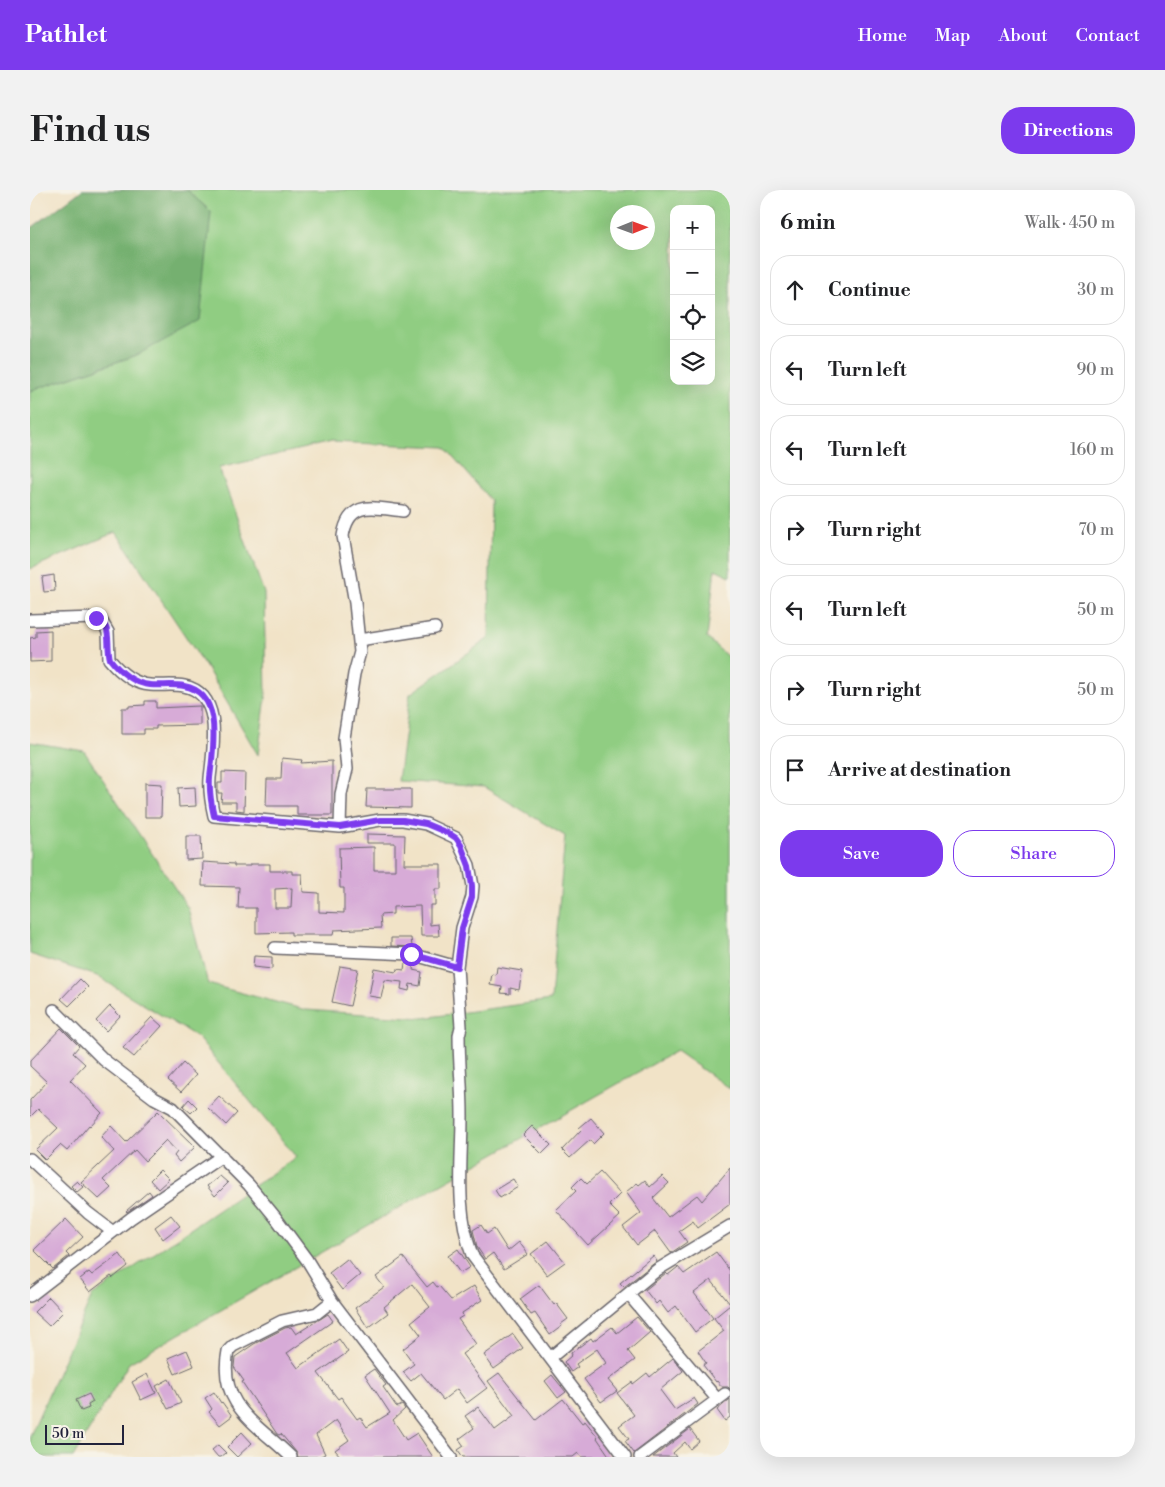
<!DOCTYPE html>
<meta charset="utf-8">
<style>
:root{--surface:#fff;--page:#f2f2f2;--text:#202124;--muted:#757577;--line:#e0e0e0;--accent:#7c3aed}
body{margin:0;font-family:"Libre Bodoni",serif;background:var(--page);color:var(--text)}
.controls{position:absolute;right:15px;top:15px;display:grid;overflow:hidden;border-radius:10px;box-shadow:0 5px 20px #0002}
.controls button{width:45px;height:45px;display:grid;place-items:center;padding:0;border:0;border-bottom:1px solid var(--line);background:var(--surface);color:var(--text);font:25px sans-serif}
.compass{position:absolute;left:580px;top:15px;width:45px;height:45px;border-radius:50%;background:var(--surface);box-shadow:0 5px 20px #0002;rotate:89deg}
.scale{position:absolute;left:15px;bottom:12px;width:79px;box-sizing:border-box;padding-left:5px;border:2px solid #22223b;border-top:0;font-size:14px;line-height:18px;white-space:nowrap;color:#22223b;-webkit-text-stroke:4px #f7f3e8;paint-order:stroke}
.stop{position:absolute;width:15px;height:15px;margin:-11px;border:4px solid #7c3aed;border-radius:50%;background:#fff}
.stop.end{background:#7c3aed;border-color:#fff;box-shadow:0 1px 5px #0008}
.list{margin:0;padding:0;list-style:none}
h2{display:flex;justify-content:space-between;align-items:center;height:65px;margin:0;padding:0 20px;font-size:21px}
h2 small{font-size:16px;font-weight:400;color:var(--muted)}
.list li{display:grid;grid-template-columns:32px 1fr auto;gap:15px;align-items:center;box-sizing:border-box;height:70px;margin:0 10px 10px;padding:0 10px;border:1px solid var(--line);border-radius:20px}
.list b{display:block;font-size:19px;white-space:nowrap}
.list em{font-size:16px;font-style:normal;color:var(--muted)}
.actions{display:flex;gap:10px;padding:15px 20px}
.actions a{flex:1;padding:11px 0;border:1px solid var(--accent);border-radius:20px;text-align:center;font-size:18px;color:var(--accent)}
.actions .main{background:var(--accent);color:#fff}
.icon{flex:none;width:28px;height:28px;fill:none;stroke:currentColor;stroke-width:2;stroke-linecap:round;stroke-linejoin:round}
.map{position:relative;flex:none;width:700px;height:1267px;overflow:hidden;border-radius:20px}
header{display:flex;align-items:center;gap:30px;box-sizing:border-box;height:70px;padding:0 25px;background:var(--accent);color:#fff}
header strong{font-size:24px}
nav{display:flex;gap:28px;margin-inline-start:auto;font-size:18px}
.intro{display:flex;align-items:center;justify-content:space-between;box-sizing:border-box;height:120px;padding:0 30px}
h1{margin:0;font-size:35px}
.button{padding:12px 22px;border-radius:20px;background:var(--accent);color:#fff;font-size:18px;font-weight:700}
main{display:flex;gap:30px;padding:0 30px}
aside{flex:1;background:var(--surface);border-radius:20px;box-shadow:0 5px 20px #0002}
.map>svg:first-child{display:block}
.green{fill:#90cd82;stroke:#59785e;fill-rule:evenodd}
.forest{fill:#74b070;stroke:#4b6956}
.building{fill:#d7abd7;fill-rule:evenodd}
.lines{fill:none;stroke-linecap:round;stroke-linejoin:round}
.street-casing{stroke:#6a666c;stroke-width:14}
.street{stroke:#fff;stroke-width:11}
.route{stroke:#7c3aed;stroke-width:6}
</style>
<header>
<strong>Pathlet</strong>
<nav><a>Home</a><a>Map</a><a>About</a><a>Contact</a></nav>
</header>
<div class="intro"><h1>Find us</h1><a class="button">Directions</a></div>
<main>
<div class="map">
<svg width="700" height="1267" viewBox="0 0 700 1267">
<rect width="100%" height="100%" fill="#f7f3e8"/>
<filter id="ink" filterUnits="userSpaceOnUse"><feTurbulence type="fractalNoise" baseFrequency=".02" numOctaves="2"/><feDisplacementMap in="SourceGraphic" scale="10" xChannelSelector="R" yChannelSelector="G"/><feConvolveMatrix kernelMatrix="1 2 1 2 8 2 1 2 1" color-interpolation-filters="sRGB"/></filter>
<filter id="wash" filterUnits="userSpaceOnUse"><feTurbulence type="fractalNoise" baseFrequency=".0096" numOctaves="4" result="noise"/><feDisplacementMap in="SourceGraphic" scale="20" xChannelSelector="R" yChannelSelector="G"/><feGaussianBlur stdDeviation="1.12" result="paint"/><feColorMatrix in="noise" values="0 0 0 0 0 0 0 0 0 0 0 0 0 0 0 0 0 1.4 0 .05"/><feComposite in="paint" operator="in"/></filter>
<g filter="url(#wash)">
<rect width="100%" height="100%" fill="#f1e3c7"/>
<path class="green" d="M 157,0 L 700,0 L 700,386 L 685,379 L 677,448 L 700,469 L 700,899 L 646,861 L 358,1024 L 99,1173 L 43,1267 L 0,1267 L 0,1246 L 62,1106 L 266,967 L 167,847 L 67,786 L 0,764 L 0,552 L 54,561 L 158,718 L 178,794 L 276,820 L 393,828 L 521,810 L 535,646 L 454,597 L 368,591 L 380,504 L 459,448 L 461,311 L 415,257 L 301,252 L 189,278 L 234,403 L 236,507 L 228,565 L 178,480 L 86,342 L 0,379 L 0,201 L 107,165 L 181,22 ZM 644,19 L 681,19 L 681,191 L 644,191 ZM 588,22 L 618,22 L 618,52 L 588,52 Z"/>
<path class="forest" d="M 52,0 L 157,0 L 181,22 L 170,131 L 107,165 L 0,201 L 0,39 Z"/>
<g id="blocks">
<path class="building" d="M 24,385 L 25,401 L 14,402 L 12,387 Z
M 21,440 L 21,471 L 0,472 L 0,448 L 6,447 L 6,441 Z
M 115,511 L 126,511 L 126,518 L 170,516 L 170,535 L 126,536 L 126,539 L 114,539 L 114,544 L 92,544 L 92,518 L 99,518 L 99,516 L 115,515 Z
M 252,568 L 272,570 L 271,573 L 302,571 L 302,625 L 267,625 L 267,616 L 236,616 L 237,589 L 251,589 Z
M 192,582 L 215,583 L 214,621 L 206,620 L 206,612 L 191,612 L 192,603 L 188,603 L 188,593 L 192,593 Z
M 115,593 L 132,594 L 131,627 L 115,627 Z
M 165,597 L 166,616 L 149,617 L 148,598 Z
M 337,599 L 381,599 L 381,618 L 336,617 Z
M 337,644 L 375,645 L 374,674 L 411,674 L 411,699 L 405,699 L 405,715 L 400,715 L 400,735 L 408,734 L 409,746 L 391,746 L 390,716 L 363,717 L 363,724 L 350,725 L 351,738 L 304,740 L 303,745 L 261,745 L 261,742 L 226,743 L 226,718 L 208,718 L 209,697 L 172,696 L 173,672 L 204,674 L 204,676 L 220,676 L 220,674 L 240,674 L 240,681 L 262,681 L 262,684 L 272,684 L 273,702 L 289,703 L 289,722 L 314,723 L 314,698 L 310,698 L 309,658 L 344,657 L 344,680 L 365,680 L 365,653 L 337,653 ZM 262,698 L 261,718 L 245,718 L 245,699 Z
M 156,646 L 171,646 L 172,669 L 156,670 Z
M 361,748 L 381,748 L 382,757 L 361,756 Z
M 224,766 L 242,767 L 242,779 L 223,777 Z
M 375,773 L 384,774 L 383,780 L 392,782 L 390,796 L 380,794 L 379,801 L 371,799 L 372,792 L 355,790 L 351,808 L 339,806 L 344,778 L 366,782 L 367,779 L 374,780 Z
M 310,776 L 328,779 L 320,816 L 302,812 Z
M 467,777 L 492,781 L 489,800 L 480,798 L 480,804 L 471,803 L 472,797 L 460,795 L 462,784 L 466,785 Z
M 50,789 L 58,797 L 39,816 L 31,809 Z
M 80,816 L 90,826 L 76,841 L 66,831 Z
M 122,827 L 132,836 L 104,867 L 93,858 Z
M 31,838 L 49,856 L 43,863 L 55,874 L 40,890 L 72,923 L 60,936 L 59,935 L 37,961 L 30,955 L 15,970 L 5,960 L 28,938 L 8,919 L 0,927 L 0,910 L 17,892 L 0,876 L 0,871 Z
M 153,873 L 166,885 L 151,902 L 138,890 Z
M 189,906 L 207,923 L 196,935 L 178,918 Z
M 159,909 L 167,917 L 161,923 L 153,916 Z
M 128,921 L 165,957 L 149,972 L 144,966 L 147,962 L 136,950 L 115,971 L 105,960 L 73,990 L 81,998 L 69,1009 L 51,992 L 84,961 L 71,947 L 81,936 L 96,952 Z
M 561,928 L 574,943 L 563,954 L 560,950 L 540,968 L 532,960 L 551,940 L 549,938 Z
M 502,936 L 521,955 L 512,964 L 493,945 Z
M 700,978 L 700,1014 L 668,1038 L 663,1031 L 649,1041 L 657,1052 L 641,1063 L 625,1041 L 607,1055 L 593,1037 L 611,1023 L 596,1002 L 607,993 L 609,995 L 615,990 L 620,997 L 632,986 L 639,993 L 623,1008 L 638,1027 L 667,1005 L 672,1011 Z
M 130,980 L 139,989 L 128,999 L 120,990 Z
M 570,982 L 590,1004 L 579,1015 L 590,1026 L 558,1055 L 526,1020 L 546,1001 L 542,997 L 551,988 L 557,994 Z
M 190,986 L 198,993 L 185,1006 L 177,996 Z
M 483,989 L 488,997 L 470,1008 L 465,1000 Z
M 47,991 L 53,997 L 47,1002 L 41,996 Z
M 119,1001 L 122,1005 L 97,1022 L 96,1021 Z
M 141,1025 L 150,1036 L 133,1049 L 125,1037 Z
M 36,1029 L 53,1047 L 36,1063 L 39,1066 L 23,1079 L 4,1060 Z
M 451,1035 L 457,1044 L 464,1039 L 478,1061 L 489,1052 L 498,1064 L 474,1079 L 463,1063 L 455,1069 L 447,1057 L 443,1040 Z
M 518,1051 L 535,1072 L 517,1085 L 501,1064 Z
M 428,1059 L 440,1077 L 430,1083 L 418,1066 Z
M 686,1062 L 700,1081 L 700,1114 L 681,1090 L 664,1103 L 683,1128 L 665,1142 L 646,1116 L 638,1123 L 629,1111 L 626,1114 L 615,1100 L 636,1083 L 638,1085 L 648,1077 L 654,1084 Z
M 90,1064 L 98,1076 L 83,1088 L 81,1086 L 60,1102 L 50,1089 L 59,1082 L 62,1085 Z
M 623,1066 L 627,1071 L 594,1097 L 590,1093 Z
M 373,1067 L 397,1097 L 403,1092 L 407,1097 L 409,1096 L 421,1110 L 444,1096 L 452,1110 L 432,1123 L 433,1126 L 428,1129 L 446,1154 L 432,1164 L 457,1198 L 437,1213 L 427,1199 L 413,1210 L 391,1183 L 381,1191 L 373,1182 L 384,1174 L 373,1159 L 391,1145 L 381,1132 L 400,1117 L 382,1094 L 354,1117 L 358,1123 L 338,1138 L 325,1118 L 354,1097 L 346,1087 Z
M 317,1069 L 330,1085 L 312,1100 L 299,1083 Z
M 509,1095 L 524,1115 L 526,1113 L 538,1129 L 531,1134 L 532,1136 L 520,1145 L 505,1123 L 501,1125 L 490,1109 Z
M 19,1107 L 33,1122 L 19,1136 L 4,1122 Z
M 700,1115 L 700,1199 L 698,1197 L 692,1197 L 687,1191 L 686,1192 L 673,1175 L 676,1173 L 668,1161 L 694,1141 L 684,1128 Z
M 298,1124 L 303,1131 L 257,1163 L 268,1178 L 309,1149 L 318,1162 L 288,1183 L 308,1209 L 311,1207 L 327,1229 L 330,1227 L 337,1237 L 360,1223 L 335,1185 L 344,1179 L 356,1195 L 353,1197 L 366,1216 L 368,1217 L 372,1215 L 375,1219 L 363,1230 L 376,1250 L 387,1243 L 403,1267 L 311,1267 L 305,1260 L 319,1250 L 306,1230 L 286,1245 L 295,1264 L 289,1267 L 268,1267 L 266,1262 L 251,1244 L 249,1245 L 247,1244 L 212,1192 L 214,1191 L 204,1177 L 205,1167 L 224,1154 L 255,1138 L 261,1137 L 266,1144 Z
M 607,1127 L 620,1142 L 598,1161 L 605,1170 L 578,1190 L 587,1201 L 571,1212 L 554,1189 L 576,1173 L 567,1159 L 546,1174 L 548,1177 L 541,1182 L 534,1172 L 542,1165 L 541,1163 L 561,1148 L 563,1151 L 582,1137 L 587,1143 Z
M 483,1144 L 493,1158 L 464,1179 L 454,1165 Z
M 157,1160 L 164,1176 L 145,1184 L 138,1168 Z
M 643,1168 L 653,1181 L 630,1200 L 645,1220 L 664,1208 L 668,1214 L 604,1263 L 595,1251 L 599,1249 L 589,1236 L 604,1225 L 587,1203 L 602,1192 L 603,1194 L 617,1183 L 620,1187 Z
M 469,1183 L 506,1230 L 533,1209 L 552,1233 L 555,1231 L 568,1247 L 567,1248 L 580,1267 L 551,1267 L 548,1263 L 543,1267 L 433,1267 L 428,1260 L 434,1256 L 429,1249 L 444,1238 L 435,1226 L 448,1217 L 465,1240 L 484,1226 L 458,1191 Z
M 117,1184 L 126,1203 L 111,1210 L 102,1192 Z
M 522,1185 L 536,1202 L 528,1208 L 515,1191 Z
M 139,1189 L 151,1213 L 138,1219 L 126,1196 Z
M 184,1202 L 191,1213 L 192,1212 L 202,1226 L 190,1235 L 179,1222 L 182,1219 L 175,1208 Z
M 59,1204 L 63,1212 L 58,1215 L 59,1218 L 51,1221 L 46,1210 Z
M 700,1209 L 700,1227 L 695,1231 L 687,1220 Z
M 660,1239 L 669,1251 L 660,1259 L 655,1252 L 643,1263 L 646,1267 L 623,1267 Z
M 212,1242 L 222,1253 L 207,1267 L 197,1257 Z
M 188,1255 L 196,1263 L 191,1267 L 188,1267 L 182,1260 Z"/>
</g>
</g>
<g filter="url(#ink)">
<use href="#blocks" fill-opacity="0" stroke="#6a666c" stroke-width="1"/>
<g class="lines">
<g class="street-casing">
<path id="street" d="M 0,430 L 66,428 L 71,430 L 78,442 L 79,469 C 89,481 104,494 120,495 C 131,496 143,494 154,496 C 194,504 183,559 180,588 C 179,601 181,613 184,626 L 310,637 L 350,630 L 373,630 L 396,634 L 426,648 L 439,675 L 443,696 L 442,707 L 432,738 L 427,777 L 431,837 L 429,845 C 429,872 432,898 432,925 C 432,974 425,1018 442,1065 L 595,1267
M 329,450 L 405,438
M 310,637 L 311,604 L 317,579 L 314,548 L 324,484 L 330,462 L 325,413 L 313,346 C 319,309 344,318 373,321
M 245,758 L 381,764 L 427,777
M 24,820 L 74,870 L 124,908 L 143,918 L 219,995 L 246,1028 L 277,1070 L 302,1111 L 421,1267
M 0,969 L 58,1023 L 83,1042
M 598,1104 L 687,1209
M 0,1106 L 101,1028 L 192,966
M 520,1168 L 627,1080 L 700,1036
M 261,1267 C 229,1235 187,1216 198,1161 L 203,1156 L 252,1131 L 287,1123 L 302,1111
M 610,1267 L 695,1204"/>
</g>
<use href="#street" class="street"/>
</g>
</g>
<g class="lines" filter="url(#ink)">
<path class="route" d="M 66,428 C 83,434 76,455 80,469 C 89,481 104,494 120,495 C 131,496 143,494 154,496 C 194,503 183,559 180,588 C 179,601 181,613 184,626 L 310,637 L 350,630 L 373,630 L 396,634 L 420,644 L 426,648 L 431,655 L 439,676 L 442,696 L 442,707 L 432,738 L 427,777 L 381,764"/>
</g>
</svg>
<div class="controls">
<button>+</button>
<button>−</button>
<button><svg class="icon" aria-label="locate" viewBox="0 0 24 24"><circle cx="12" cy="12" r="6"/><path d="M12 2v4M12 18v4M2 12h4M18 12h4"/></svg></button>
<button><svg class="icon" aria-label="layers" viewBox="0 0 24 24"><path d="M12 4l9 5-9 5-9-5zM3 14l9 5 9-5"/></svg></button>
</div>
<svg class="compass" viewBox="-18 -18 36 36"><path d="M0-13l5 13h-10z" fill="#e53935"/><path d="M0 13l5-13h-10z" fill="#757577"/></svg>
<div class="scale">50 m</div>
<div class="stop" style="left:381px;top:764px"></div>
<div class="stop end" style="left:66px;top:428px"></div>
</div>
<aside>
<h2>6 min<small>Walk · 450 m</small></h2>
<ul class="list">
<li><svg class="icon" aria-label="ahead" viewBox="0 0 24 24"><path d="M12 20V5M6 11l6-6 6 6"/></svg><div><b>Continue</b></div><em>30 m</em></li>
<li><svg class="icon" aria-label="left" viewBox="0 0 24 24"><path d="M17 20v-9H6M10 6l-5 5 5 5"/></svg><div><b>Turn left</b></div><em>90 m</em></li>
<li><svg class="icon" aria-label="left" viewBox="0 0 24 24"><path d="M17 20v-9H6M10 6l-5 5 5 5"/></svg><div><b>Turn left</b></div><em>160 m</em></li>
<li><svg class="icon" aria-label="right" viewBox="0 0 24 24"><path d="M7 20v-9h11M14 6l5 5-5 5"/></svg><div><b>Turn right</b></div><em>70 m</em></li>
<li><svg class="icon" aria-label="left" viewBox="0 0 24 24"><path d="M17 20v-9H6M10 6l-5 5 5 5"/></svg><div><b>Turn left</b></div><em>50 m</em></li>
<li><svg class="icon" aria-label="right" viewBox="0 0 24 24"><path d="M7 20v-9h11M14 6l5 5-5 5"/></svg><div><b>Turn right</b></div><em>50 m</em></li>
<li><svg class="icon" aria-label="arrive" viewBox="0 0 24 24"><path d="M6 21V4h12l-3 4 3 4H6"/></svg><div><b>Arrive at destination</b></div></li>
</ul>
<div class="actions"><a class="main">Save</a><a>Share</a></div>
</aside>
</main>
